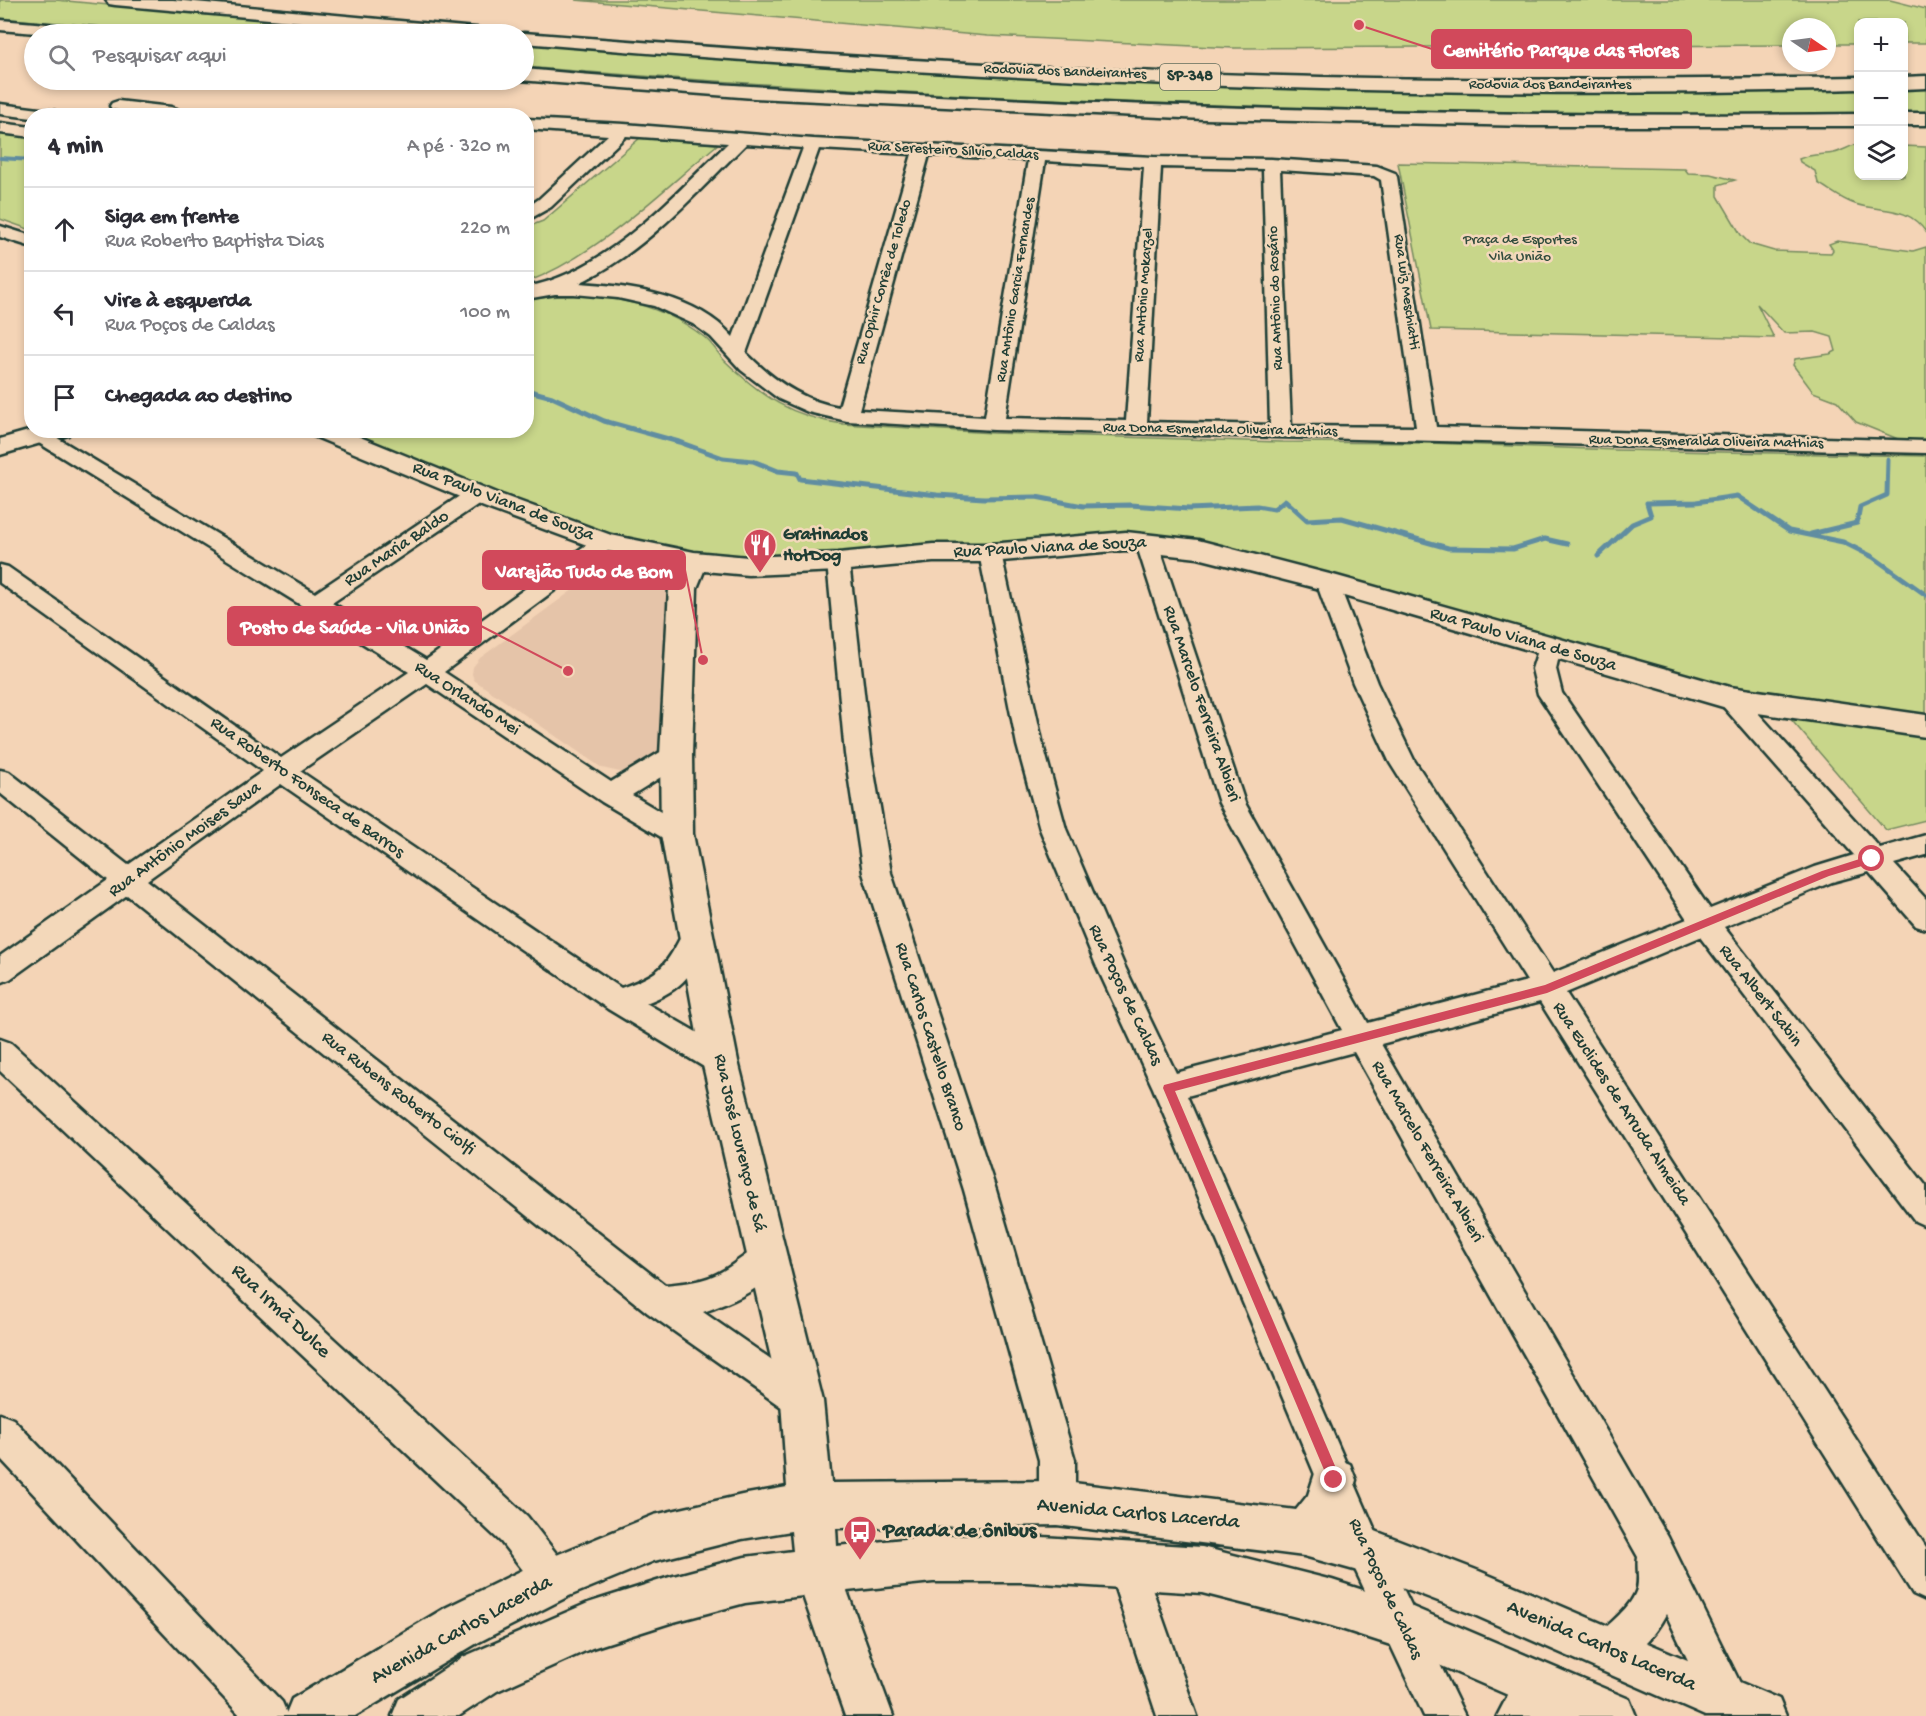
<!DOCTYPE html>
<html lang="pt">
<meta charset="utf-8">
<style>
:root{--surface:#fff;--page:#f2f2f3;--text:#2b2b33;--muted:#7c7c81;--line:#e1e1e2}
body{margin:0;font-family:"Gochi Hand",sans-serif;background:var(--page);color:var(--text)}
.controls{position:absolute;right:18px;top:18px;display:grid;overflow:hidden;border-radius:12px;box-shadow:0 3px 9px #0003}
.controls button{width:54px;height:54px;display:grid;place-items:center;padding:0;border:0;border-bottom:2px solid var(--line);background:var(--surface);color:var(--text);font:30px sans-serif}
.compass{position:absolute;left:1782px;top:18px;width:54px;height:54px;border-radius:50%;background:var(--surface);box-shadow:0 3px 9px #0003;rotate:103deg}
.stop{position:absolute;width:18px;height:18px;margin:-14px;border:4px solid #d1495b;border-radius:50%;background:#fff}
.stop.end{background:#d1495b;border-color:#fff;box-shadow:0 2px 6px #0008}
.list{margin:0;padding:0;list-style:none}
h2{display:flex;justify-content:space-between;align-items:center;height:78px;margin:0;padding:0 24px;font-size:26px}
h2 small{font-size:20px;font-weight:400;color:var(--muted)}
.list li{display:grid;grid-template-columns:39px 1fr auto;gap:18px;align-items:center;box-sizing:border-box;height:84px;padding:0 24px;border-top:2px solid var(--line)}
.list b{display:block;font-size:22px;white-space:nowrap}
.list p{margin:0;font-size:20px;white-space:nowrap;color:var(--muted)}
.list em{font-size:20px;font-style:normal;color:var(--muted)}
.icon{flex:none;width:33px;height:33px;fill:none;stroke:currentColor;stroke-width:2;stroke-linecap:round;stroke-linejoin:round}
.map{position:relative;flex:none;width:1926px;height:1716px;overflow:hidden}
.search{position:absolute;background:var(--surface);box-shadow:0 3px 9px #0003;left:24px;top:24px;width:510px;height:66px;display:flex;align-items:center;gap:15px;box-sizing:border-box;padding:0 21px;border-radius:33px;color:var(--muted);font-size:22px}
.panel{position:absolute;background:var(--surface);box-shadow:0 3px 9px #0003;left:24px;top:108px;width:510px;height:330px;border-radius:24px}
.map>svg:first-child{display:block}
.built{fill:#e5c4a9}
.green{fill:#c8d68a;stroke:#748a5f;stroke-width:1.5}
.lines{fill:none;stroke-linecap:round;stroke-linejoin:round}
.stream-far1{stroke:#608da1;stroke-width:4}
.stream{stroke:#608da1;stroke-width:5}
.street-casing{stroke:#1f3d34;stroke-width:5}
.secondary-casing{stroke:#1f3d34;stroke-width:5}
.highway-casing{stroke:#1f3d34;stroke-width:5}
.street{fill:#f3d8ba;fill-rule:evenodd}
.secondary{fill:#f3d8ba;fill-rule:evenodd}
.highway{fill:#f3d8ba;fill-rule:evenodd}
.route{fill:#d1495b}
.labels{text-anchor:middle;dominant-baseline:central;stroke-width:5;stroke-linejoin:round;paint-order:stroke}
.far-street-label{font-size:15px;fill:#1f3d34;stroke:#f3d8ba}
.far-park-label{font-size:15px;fill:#304c3d;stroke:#f3d8ba}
.shield{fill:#f3d8ba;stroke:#5f6c5c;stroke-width:1.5}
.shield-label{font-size:16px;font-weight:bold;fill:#1f3d34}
.street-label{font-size:18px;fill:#1f3d34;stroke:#f3d8ba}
.poi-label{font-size:18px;font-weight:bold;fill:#1f3d34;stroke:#f3d8ba;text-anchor:start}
.near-street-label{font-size:21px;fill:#1f3d34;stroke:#f3d8ba}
.near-poi-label{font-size:21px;font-weight:bold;fill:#1f3d34;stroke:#f3d8ba;text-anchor:start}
.leader{fill:none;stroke:#d1495b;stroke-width:2}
.callout-dot{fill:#d1495b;stroke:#f3d8ba;stroke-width:2}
.callout{fill:#d1495b;stroke:#d1495b;stroke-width:2}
.callout-label{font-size:20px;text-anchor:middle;font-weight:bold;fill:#fff}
</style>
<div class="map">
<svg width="1926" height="1716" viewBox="0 0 1926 1716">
<rect width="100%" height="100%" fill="#f4d4b6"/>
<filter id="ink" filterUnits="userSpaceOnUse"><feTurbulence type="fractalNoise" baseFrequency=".0167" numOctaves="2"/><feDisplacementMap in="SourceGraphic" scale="12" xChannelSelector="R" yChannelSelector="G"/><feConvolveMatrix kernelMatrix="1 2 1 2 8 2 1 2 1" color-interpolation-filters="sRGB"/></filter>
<g filter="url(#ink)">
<path class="built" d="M 617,566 L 632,568 L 664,580 L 667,585 L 662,745 L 656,759 L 631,772 L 620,772 L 602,768 L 474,680 L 472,674 L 473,667 L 480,658 L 596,573 Z"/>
<path class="green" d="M 0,0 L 56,0 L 419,34 L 185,34 L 0,18 Z
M 575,0 L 1890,0 L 1926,9 L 1926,43 L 1904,43 L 1904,22 L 1858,22 L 1858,44 L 1827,44 L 1827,27 L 1791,27 L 1791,45 L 1234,48 L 988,36 Z
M 524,44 L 728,60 L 1014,76 L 1585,91 L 1858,89 L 1858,114 C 1413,115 968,103 524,67 Z
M 1904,88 L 1926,88 L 1926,113 L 1904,113 Z
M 0,134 L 31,138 L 31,230 L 0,219 Z
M 640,138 L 718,144 C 659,193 598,255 527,282 L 527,227 L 543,221 Z
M 1858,144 L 1858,176 L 1904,176 L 1904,146 L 1926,147 L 1926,232 C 1906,204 1883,213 1855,204 C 1842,200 1830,190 1818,183 L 1815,171 L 1800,162 L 1799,159 C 1811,154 1822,155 1834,153 C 1843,151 1849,146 1858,144 Z
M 1398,163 L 1685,169 L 1688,173 L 1710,174 L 1735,180 L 1718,185 L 1718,196 L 1741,235 L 1750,244 L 1774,251 L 1831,253 L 1833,250 L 1829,244 L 1837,241 L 1913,251 L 1926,247 L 1926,717 L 1731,689 L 1331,574 L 1200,541 L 1125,533 L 837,554 L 750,557 L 698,553 L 612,534 L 501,494 L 343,431 L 526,430 L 527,300 C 586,289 656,299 704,337 C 713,344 718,354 725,361 C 762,397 792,417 843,424 L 993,433 L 1283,442 L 1429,443 L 1617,450 L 1923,456 L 1903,441 L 1856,422 L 1837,401 L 1813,392 L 1793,365 L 1795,359 L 1830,354 L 1836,351 L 1832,337 L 1815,332 L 1784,333 L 1757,304 L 1774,338 L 1431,330 Z
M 1788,716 L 1926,736 L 1926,820 L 1886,830 Z"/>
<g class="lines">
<path class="stream-far1" d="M 0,158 L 32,160"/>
<path class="stream" d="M 526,390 L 552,397 L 604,421 L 679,442 L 723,458 L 753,461 L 778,471 L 797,473 L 800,479 L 937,495 L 984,498 L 1036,497 L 1083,506 L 1130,505 L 1189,509 L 1257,506 L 1274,509 L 1285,500 L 1307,520 L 1342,518 L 1448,548 L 1513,549 L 1545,539 L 1567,544
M 1811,534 L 1857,523 L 1860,507 L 1887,495 L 1888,459
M 1598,556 L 1632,524 L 1651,516 L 1647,503 L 1696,502 L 1737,496 L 1789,531 L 1843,542 L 1873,557 L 1926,595"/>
<g class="street-casing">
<path id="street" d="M 118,101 L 171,107 L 177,109 L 180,116 L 160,116 L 112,109 L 110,106 L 112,103 Z
M 0,104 L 55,111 L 63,116 L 32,116 L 32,118 L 0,114 Z
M 526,119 L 624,124 L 813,139 L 1153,157 L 1271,159 L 1377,166 L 1395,173 L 1397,177 L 1436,427 L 1926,441 L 1926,453 L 994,430 L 847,421 L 808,412 L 779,399 L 741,370 L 711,337 L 693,324 L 654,306 L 618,298 L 574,294 L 555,294 L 526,299 L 526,287 C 605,273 672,197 728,143 L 626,136 L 551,207 L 526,221 L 526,208 L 539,199 L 608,135 L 526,129 ZM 746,144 L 803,148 L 733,337 C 697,295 630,286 579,283 C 644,253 695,194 746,144 ZM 819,149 L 912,154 L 839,407 C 803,401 772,379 746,353 ZM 929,155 L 1028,160 L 985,417 L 859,410 ZM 1045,161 L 1144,167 L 1126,421 L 1005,418 ZM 1161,167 L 1263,169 L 1270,425 L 1147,422 ZM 1280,170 L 1374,176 L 1381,180 L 1416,427 L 1291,426 Z
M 0,123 L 32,127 L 32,137 L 0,133 Z
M 0,226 L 32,236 L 32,247 L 0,237 Z
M 44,430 L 315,593 L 470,489 L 478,487 L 486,489 L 489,494 L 486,499 L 332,603 L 426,660 L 597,537 L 605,535 L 613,537 L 616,542 L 613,547 L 444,672 L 611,782 L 667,748 L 676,746 L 685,748 L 689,755 L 685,762 L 632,795 L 686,827 L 690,834 L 686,841 L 677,844 L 668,841 L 602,802 L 427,684 L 300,771 L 621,988 C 663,973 665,967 685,929 L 695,926 L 705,929 L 709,937 C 694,973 684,989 646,1003 L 731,1052 L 735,1061 L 731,1070 L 720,1074 L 709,1070 L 608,1009 L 281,784 L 147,880 L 665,1285 C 684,1283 704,1282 721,1272 C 737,1263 749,1250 766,1244 L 778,1248 L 782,1259 C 770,1287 730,1303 703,1312 L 814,1389 L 819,1401 L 814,1413 L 802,1418 L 790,1413 L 648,1313 L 127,895 L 10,979 L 0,983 L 0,956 L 108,880 L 0,793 L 0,770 L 9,772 L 128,865 L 263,771 L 0,583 L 0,565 L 8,567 L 281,758 L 409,672 L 34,440 L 31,436 L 34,432 Z
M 1147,536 L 1155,538 L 1158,543 L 1245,803 L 1368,1023 L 1527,981 L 1390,763 L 1353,683 L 1316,582 L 1319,577 L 1327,575 L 1335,577 L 1338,582 L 1377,683 L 1414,760 L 1553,973 L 1687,919 L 1538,694 L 1532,669 L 1541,641 L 1549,639 L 1557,641 L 1561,647 L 1556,669 L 1562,693 L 1710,909 L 1815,867 L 1854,855 L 1721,704 L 1718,698 L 1721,692 L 1730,689 L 1739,692 L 1880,848 L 1926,835 L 1926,855 L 1894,864 L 1926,899 L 1926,929 L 1916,926 L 1869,872 L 1832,882 L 1724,927 L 1926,1186 L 1926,1226 L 1915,1221 L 1700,937 L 1566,993 L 1926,1547 L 1926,1600 L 1913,1594 L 1540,1002 L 1381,1044 L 1668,1537 L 1742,1687 L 1748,1701 L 1742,1715 L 1714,1715 L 1666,1614 C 1654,1637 1634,1658 1610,1668 L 1596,1663 L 1591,1649 C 1601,1625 1624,1617 1635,1594 C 1641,1583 1636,1569 1638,1557 L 1354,1052 L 1187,1096 L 1378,1537 L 1465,1716 L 1424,1716 L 1352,1563 L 1153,1088 L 1096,965 L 1040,829 L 1017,745 L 979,553 L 982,548 L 990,546 L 998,548 L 1001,553 L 1043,745 L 1066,829 L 1124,965 L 1176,1073 L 1342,1030 L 1219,803 L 1136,543 L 1139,538 Z
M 838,555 L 846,557 L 849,562 L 871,754 L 891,873 L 996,1190 L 1075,1460 L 1075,1503 L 1070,1516 L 1057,1521 L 1044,1516 L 1039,1503 L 1039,1460 L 964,1190 L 863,873 L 845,754 L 827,562 L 830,557 Z
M 0,1039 L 11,1043 L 527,1516 L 566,1566 L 572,1579 L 566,1592 L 553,1598 L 540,1592 L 501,1542 L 0,1071 Z
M 0,1414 L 13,1419 L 282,1702 L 288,1716 L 241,1716 L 0,1458 Z
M 1127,1548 L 1140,1554 L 1197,1716 L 1157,1716 L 1108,1567 L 1114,1554 Z"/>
</g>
<g class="secondary-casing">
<path id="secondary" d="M 32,430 L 71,430 L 68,435 L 0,455 L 0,439 Z
M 308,430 L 343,430 L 502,495 L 611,535 L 694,552 L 748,557 L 838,553 L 933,544 L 990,544 L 1126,532 L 1198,540 L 1337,576 L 1730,687 L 1926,715 L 1926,737 L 1730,709 L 1320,589 L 1198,558 L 1126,550 L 990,562 L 933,562 L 838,571 L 748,575 L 704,571 L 697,588 L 692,755 L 693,834 L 738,1061 L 823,1401 L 831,1483 L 1057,1481 L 1296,1510 L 1308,1495 L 1318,1464 L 1334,1458 L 1350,1464 L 1356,1480 L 1343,1521 L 1365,1527 L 1479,1571 L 1779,1699 L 1786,1716 L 1705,1716 L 1472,1614 L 1365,1573 L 1304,1556 L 1057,1525 L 836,1528 L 837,1546 L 933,1536 L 1026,1536 L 1202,1547 L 1332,1580 L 1403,1603 L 1629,1699 L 1636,1716 L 1497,1716 L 1508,1695 L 1400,1648 L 1332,1626 L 1202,1593 L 1026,1582 L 933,1582 L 847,1591 L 893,1716 L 845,1716 L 803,1596 L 745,1603 L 670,1623 L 592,1648 L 497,1691 L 459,1716 L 392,1716 L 399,1699 L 463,1657 L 588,1603 L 670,1577 L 745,1557 L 793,1551 L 791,1531 L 742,1539 L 654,1561 L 569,1596 L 479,1642 L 355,1716 L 285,1716 L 292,1699 L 445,1608 L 537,1563 L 654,1515 L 742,1495 L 787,1487 L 781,1401 L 702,1061 L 661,834 L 660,755 L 669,588 L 678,566 L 595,548 L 484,507 L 311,435 Z"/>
</g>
<g class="highway-casing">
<path id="highway" d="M 106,0 L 173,0 L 486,29 L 492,30 L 495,34 L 432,34 L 115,5 L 109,4 Z
M 0,20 L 105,29 L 111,30 L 114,34 L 48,34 L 0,30 Z
M 524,33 C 789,54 1055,71 1321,77 C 1500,81 1679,80 1858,77 L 1858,89 C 1414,102 967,80 524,43 L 524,34 L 517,34 Z
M 524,69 C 684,84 845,92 1006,99 C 1290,112 1574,117 1858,114 L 1858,126 L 1531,126 L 1204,119 L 754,98 L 519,80 L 524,80 Z
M 1926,76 L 1926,88 L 1904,89 L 1904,77 Z
M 1904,113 L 1926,113 L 1926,125 L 1904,125 Z"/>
</g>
<use href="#street" class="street"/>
<use href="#secondary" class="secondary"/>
<use href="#highway" class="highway"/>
</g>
</g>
<path class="route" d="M 1872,855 L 1876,859 L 1875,862 L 1829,876 L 1547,993 L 1175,1091 L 1341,1480 L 1339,1484 L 1334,1486 L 1330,1484 L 1163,1088 L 1164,1085 L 1545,985 L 1822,871 Z"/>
<defs>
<g id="restaurant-pin" transform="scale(1.725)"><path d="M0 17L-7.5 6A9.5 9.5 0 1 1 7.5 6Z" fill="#d1495b" stroke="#f3d8ba"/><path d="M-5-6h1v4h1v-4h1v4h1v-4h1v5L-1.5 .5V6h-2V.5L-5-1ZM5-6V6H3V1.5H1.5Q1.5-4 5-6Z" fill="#fff"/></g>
<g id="bus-pin" transform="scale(1.725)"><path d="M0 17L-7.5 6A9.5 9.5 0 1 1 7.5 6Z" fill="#d1495b" stroke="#f3d8ba"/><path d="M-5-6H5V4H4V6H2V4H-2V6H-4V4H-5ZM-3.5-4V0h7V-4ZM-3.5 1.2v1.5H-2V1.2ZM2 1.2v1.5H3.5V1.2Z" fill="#fff"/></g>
</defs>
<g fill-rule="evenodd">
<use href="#restaurant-pin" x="760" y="545"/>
<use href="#bus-pin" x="860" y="1532"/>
</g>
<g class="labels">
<g class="far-street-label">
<text transform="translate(1065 72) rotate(2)">Rodovia dos Bandeirantes</text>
<text x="1550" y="85">Rodovia dos Bandeirantes</text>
<text transform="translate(953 151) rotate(3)">Rua Seresteiro Sílvio Caldas</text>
<text transform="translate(884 282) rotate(-74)">Rua Ophir Corrêa de Toledo</text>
<text transform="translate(1016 290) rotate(-81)">Rua Antônio Garcia Fernandes</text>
<text transform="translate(1406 292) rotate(82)">Rua Luiz Meschiatti</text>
<text transform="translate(1144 295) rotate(-86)">Rua Antônio Mokarzel</text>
<text transform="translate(1276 298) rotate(-92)">Rua Antônio do Rosário</text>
<text transform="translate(1220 430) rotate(1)">Rua Dona Esmeralda Oliveira Mathias</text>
<text transform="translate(1706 442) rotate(1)">Rua Dona Esmeralda Oliveira Mathias</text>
</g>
<g class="far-park-label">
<text x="1520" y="240">Praça de Esportes<tspan x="1520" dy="17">Vila União</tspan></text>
</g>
<rect class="shield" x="1160" y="64" width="60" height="26" rx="4.5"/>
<g class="shield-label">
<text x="1190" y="77">SP-348</text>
</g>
<g class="street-label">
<text transform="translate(503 502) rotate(21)">Rua Paulo Viana de Souza</text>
<text transform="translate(1050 548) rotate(-3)">Rua Paulo Viana de Souza</text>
<text transform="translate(397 549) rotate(-34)">Rua Maria Baldo</text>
<text transform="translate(1523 640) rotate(16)">Rua Paulo Viana de Souza</text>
<text transform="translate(467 699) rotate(33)">Rua Orlando Mei</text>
<text transform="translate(1201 704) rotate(71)">Rua Marcelo Ferreira Albieri</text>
<text transform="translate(307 788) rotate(35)">Rua Roberto Fonseca de Barros</text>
<text transform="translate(185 840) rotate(-36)">Rua Antônio Moises Saua</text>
<text transform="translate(1125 995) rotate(65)">Rua Poços de Caldas</text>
<text transform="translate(1760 996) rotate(52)">Rua Albert Sabin</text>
<text transform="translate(930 1037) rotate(72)">Rua Carlos Castello Branco</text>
<text transform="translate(398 1094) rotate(38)">Rua Rubens Roberto Ciolfi</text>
<text transform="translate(1621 1104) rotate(57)">Rua Euclides de Arruda Almeida</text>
<text transform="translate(739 1143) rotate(77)">Rua José Lourenço de Sá</text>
<text transform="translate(1427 1152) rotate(60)">Rua Marcelo Ferreira Albieri</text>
<text transform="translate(1385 1589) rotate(65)">Rua Poços de Caldas</text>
</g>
<g class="poi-label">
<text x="783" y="535">Gratinados<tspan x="783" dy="21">HotDog</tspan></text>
</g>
<g class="near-street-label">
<text transform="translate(280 1312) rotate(43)">Rua Irmã Dulce</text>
<text transform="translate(1138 1515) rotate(5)">Avenida Carlos Lacerda</text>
<text transform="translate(462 1631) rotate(-29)">Avenida Carlos Lacerda</text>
<text transform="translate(1601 1647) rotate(23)">Avenida Carlos Lacerda</text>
</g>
<g class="near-poi-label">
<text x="883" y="1532">Parada de ônibus</text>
</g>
</g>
<path class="leader" d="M1359 25L1432 49M703 660L685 570M568 671L481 626"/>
<g class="callout-dot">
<circle cx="1359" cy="25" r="6"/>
<circle cx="703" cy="660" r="6"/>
<circle cx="568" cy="671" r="6"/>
</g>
<g class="callout">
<rect x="1432" y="30" width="259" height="38" rx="6"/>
<rect x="483" y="551" width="202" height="38" rx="6"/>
<rect x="228" y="607" width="253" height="38" rx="6"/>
</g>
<g class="callout-label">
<text x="1561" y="56">Cemitério Parque das Flores</text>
<text x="584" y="577">Varejão Tudo de Bom</text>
<text x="355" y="633">Posto de Saúde - Vila União</text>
</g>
</svg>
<div class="controls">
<button>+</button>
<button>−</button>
<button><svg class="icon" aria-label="layers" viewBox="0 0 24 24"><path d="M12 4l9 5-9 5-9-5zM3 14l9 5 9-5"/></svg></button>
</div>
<svg class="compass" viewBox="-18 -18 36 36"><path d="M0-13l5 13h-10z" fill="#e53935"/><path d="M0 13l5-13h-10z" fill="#7c7c81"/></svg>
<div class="stop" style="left:1872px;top:859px"></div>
<div class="stop end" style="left:1334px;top:1480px"></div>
<div class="search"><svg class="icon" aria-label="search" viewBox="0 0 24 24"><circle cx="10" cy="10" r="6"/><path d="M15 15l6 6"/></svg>Pesquisar aqui</div>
<section class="panel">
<h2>4 min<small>A pé · 320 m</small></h2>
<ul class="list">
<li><svg class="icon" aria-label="ahead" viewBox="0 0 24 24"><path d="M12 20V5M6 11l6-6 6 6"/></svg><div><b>Siga em frente</b><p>Rua Roberto Baptista Dias</p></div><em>220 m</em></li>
<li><svg class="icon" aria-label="left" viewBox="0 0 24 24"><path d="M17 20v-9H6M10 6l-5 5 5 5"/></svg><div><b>Vire à esquerda</b><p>Rua Poços de Caldas</p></div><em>100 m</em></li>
<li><svg class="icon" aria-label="arrive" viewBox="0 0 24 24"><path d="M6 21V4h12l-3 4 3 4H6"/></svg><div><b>Chegada ao destino</b></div></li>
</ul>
</section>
</div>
